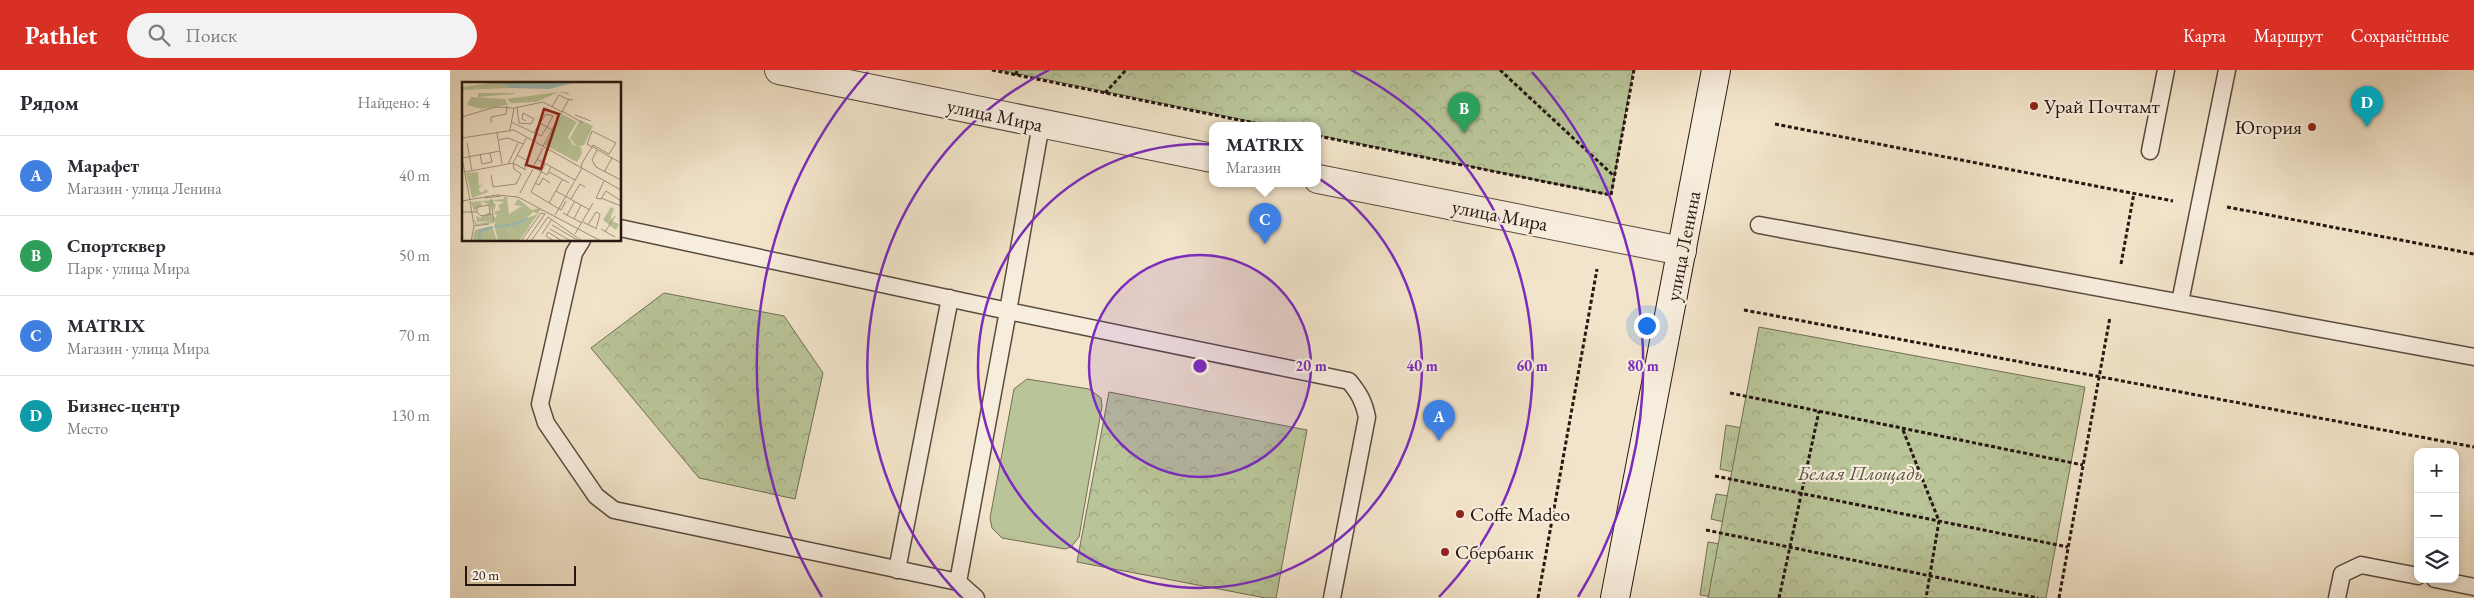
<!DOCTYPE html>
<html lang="ru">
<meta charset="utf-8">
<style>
:root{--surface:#fff;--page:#f2f2f3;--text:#2b2b33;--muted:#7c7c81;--line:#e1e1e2;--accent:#d93025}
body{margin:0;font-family:"EB Garamond",serif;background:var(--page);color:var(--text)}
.controls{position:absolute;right:15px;bottom:15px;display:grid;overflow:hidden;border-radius:10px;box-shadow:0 2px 8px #0003}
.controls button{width:45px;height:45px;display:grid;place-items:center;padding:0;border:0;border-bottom:1px solid var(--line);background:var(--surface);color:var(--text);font:25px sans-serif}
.scale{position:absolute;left:15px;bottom:12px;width:111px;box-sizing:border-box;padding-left:5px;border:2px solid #271711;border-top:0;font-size:14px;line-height:18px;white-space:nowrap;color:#271711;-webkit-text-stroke:4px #f7eddd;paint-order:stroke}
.you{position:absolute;left:1196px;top:255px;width:18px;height:18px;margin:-12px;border:4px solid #fff;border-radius:50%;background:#1a73e8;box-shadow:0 0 0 8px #1a73e833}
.badge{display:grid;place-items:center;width:32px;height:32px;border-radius:50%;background:var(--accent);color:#fff;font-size:16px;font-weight:700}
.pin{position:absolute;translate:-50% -41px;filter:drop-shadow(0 1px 2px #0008)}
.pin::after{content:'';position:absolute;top:26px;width:18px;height:15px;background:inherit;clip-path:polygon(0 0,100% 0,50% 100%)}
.popup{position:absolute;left:759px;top:52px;width:112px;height:65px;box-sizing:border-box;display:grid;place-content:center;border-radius:10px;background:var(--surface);filter:drop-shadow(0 1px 4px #0005);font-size:16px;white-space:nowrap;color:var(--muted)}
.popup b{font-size:19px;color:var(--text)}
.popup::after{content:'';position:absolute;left:50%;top:100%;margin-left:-10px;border:10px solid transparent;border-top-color:var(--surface)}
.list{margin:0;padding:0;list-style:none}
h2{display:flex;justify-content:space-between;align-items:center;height:65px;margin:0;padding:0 20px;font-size:21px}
h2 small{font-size:16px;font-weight:400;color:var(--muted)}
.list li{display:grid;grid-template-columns:32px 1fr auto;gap:15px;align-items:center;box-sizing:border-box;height:80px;padding:0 20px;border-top:1px solid var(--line)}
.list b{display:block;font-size:19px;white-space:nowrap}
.list p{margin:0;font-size:16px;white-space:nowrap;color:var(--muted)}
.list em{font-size:16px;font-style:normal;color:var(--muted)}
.icon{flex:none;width:28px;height:28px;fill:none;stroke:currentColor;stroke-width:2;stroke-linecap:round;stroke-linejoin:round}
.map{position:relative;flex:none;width:2024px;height:528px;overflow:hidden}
header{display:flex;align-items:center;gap:30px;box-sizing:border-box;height:70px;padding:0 25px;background:var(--accent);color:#fff}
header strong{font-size:24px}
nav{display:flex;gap:28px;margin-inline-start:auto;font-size:18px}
.search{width:350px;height:45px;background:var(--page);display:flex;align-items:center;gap:12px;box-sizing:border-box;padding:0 18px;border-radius:28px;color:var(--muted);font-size:19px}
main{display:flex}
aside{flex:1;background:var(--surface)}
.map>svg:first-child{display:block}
.grass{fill:url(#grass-tufts);stroke:#706e54}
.park{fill:url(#park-crowns);stroke:#706e54}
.pitch{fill:#b9c498;stroke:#706e54}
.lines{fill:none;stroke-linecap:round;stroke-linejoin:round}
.service-casing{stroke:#5a4a3f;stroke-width:19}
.minor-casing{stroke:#5a4a3f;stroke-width:30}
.secondary-casing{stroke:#271711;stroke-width:30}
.path{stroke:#271711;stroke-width:3;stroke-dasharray:4 2.5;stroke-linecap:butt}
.service{stroke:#f7eddd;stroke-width:16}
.minor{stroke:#f7eddd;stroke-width:28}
.secondary{stroke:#f7eddd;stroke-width:28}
.ring{fill:none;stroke:#7b2cbf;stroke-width:2.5}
.poi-dot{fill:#8f2418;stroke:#f7eddd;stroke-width:2}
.labels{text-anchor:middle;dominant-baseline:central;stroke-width:4.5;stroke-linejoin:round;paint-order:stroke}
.poi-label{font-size:20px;fill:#271711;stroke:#f7eddd;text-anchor:start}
.street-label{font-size:20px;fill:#271711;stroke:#f7eddd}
.park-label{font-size:20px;font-style:italic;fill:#5a5440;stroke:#f7eddd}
.inset-river{fill:none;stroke:#9bbeb8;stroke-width:2.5}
.inset-road{fill:none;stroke:#a19280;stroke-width:1}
.view{fill:#8f2418;fill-opacity:0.15;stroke:#8f2418;stroke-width:2.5}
.inset-edge{fill:none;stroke:#271711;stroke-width:2.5}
.centre{fill:#7b2cbf;stroke:#f7eddd;stroke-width:2.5}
.ring-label{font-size:15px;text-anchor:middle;font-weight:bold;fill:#7b2cbf;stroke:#f7eddd;stroke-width:4.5;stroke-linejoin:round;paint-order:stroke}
</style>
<header>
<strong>Pathlet</strong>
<div class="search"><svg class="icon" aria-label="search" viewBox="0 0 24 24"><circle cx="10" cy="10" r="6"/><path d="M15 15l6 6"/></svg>Поиск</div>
<nav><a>Карта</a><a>Маршрут</a><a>Сохранённые</a></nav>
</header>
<main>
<aside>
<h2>Рядом<small>Найдено: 4</small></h2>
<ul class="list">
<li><span class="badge" style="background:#3f7fe0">A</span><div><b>Марафет</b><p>Магазин · улица Ленина</p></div><em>40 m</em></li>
<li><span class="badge" style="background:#2e9e5b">B</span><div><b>Спортсквер</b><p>Парк · улица Мира</p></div><em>50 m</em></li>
<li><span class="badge" style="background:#3f7fe0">C</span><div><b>MATRIX</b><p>Магазин · улица Мира</p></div><em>70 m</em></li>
<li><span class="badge" style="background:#0f9aa8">D</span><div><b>Бизнес-центр</b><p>Место</p></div><em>130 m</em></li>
</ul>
</aside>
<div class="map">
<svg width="2024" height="528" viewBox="0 0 2024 528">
<defs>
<pattern id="grass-tufts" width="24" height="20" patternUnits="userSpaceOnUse" patternTransform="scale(1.25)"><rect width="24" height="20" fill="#b9c498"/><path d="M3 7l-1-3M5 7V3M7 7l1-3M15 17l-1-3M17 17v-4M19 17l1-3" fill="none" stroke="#9fa882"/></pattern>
<pattern id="park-crowns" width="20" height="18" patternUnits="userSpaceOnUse" patternTransform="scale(1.25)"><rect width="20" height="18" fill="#b9c498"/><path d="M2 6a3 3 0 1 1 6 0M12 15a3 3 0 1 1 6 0" fill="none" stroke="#9fa882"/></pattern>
</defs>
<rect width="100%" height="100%" fill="#f2e4ca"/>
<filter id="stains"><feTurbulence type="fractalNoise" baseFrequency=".004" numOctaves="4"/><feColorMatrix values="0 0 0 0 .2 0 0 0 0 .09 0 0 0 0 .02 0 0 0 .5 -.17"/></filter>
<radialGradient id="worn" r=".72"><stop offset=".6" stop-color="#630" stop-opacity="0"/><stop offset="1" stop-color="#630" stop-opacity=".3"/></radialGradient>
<path class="grass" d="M 1276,355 L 1349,369 L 1342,415 L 1270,399 Z
M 1266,424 L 1337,435 L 1331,465 L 1261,449 Z
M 1258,472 L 1328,483 L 1270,528 L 1250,525 Z"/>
<path class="park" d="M 550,0 L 1183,0 L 1161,125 L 868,65 L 868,55 L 819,55 Z
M 214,223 L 334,246 L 373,303 L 345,429 L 249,408 L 141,278 Z
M 1309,257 L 1635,317 L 1596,528 L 1258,528 Z
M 659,322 L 857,360 L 826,528 L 816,528 L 627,492 Z"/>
<path class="pitch" d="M 577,309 L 639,319 L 651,328 L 652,336 L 629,467 L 621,477 L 615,479 L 552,468 L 542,458 L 540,448 L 564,319 Z"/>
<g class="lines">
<g class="service-casing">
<path id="service" d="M 591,54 L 558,241 L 899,311 C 909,323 914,332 917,347 L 882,528
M 1700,81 L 1716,0
M 1309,155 L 2024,287
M 170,158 L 558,241 L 508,512 L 526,528
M 132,170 L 124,183 L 90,334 L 96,353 L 146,426 L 164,440 L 508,512
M 1730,232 L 1777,0
M 447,500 L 500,228
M 1985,509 L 2024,517
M 1887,528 L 1892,504 L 1911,495 L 1968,506"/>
</g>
<g class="minor-casing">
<path id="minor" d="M 329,0 L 762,88
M 868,109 L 1232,181"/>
</g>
<g class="secondary-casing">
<path id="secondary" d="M 1165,528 L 1266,0"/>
</g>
<path class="path" d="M 542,0 L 814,55
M 1050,0 L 1164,106
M 566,5 L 567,0
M 655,23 L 676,0
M 1325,54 L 1723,131
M 868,66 L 1161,125 L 1184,0
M 1777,137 L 2024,184
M 1671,194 L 1684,123
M 1294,240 L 2024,377
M 1280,323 L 1633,395
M 1453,360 L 1489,451 L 1476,528
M 1265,406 L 1618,477
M 1256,460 L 1588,528
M 1088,528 L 1147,199
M 1329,528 L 1369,341
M 1609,528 L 1660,247"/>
<use href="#service" class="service"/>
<use href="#minor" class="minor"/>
<use href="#secondary" class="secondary"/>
</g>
<circle cx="750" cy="296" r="111" fill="#7b2cbf" fill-opacity=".12"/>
<g class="ring">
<circle cx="750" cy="296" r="111"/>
<circle cx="750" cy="296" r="222"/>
<path d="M511 527A332 332 0 0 1 599 0M901 0A332 332 0 0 1 989 527"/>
<path d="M372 527A443 443 0 0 1 418 2M1082 2A443 443 0 0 1 1128 527"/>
</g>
<g class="poi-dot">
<circle cx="1584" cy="36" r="5"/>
<circle cx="1862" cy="57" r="5"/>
<circle cx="1010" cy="444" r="5"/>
<circle cx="995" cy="482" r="5"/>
</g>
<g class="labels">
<g class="poi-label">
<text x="1594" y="36">Урай Почтамт</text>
<text x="1852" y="57" text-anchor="end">Югория</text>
<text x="1020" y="444">Coffe Madeo</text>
<text x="1005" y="482">Сбербанк</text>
</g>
<g class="street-label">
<text transform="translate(545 45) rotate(12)">улица Мира</text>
<text transform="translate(1050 145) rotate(11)">улица Мира</text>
<text transform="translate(1233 176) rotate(-79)">улица Ленина</text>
</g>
<g class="park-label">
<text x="1410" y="403">Белая Площадь</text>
</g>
</g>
<g transform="translate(12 12)">
<rect width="159" height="159" fill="#f2e4ca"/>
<path d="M 16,90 L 17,104 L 22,102 L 16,107 L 20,111 L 24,107 L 26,110 L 10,116 L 4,91 ZM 41,115 L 45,115 L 47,132 L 60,124 L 52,123 L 56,117 L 70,128 L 77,126 L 83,130 L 78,128 L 76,132 L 61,125 L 48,136 L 41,134 L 34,141 L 32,137 L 32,141 L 14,143 L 13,142 L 12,136 L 15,142 L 29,139 L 15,140 L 14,133 L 18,136 L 27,130 L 32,136 L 35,134 L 32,130 L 38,128 L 36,123 L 42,120 L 30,119 L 34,123 L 32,129 L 29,119 L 29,132 L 27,123 L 19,119 L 20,124 L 12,129 L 9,120 L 42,117 ZM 61,143 L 68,144 L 57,159 L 49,159 L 46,147 L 54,149 Z" fill="#b9c498"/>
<path d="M 97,10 L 74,20 L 49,21 L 45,17 L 97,10 L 105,10 L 108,13 ZM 16,11 L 52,11 L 52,12 L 16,15 ZM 9,15 L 43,17 L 46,23 L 20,27 L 5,23 ZM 61,125 L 72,129 L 65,136 L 76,132 L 68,143 L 54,149 L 46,147 L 49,159 L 36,159 L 32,142 L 41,134 L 51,134 ZM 30,144 L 35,159 L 10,159 L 13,148 Z" fill="#b9c498"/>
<path d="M 37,0 L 47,6 L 0,8 L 0,5 Z" fill="#b9c498"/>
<path d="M 100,32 L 115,40 L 106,55 L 111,63 L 119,65 L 120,71 L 115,80 L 83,63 ZM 149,125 L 152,127 L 149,134 L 150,139 L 157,142 L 154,148 L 141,138 Z" fill="#b9c498"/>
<path d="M 118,38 L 131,44 L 122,63 L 115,65 L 108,56 Z" fill="#b9c498"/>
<path d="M 37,0 L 115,0 L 87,7 L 47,6 Z" fill="#9bbeb8"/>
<path class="inset-river" d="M 50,143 L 65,137M 33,145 L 48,143M 17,159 L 18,149 L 31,145"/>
<path class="inset-road" d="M 55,25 L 57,41M 90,25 L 97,13 L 107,18M 100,29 L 121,41M 113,33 L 129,39M 0,35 L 33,25 L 51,26M 49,40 L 79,54 L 85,45 L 90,48M 29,41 L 29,35 L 44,32 L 45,24M 57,41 L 69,42 L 72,37 L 61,31 L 60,37 L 64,39M 48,48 L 52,26 L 81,20 L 100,30M 72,50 L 78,41 L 85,45 L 91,34 L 84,32 L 78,41M 35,51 L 40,82M 0,56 L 52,48 L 159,108M 36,58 L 46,56 L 61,62M 5,61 L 10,89M 81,64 L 107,17 L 111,18M 81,66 L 71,85 L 85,93 L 89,85M 135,68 L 130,78 L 134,85 L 159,98M 18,72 L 20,82 L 30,80 L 28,71M 55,73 L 66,79 L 62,87M 0,76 L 38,69M 0,76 L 8,118M 75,77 L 113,98M 46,82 L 56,61M 83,82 L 69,110 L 99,128 L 104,119M 3,90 L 51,81 L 64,88M 87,90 L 107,101M 142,90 L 150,76M 29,93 L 31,105 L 54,102 L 59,92 L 52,87 L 51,81 L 65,55M 73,101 L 77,103 L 81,96 L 88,101M 94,109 L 128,128M 58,111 L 71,87M 23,116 L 39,114M 134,116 L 139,117 L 144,109 L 159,119M 134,116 L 142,99M 139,116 L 159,124M 29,117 L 32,140M 109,117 L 118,102 L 123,105M 0,119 L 34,113 L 56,115 L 139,159M 8,119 L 12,144 L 9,159M 87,121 L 100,98M 0,130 L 15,130 L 19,134 L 31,132M 15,130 L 15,125 L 27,123 L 28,132M 101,131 L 120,141M 93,133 L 119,88 L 120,81 L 130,65 L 131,63 L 147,72 L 154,61 L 130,49 L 125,62 L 130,65 L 131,65 L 159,81M 105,133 L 113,119M 112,137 L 119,123M 121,140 L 133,146 L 134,147 L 138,132 L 134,130 L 126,143M 90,143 L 117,159M 12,144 L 27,142M 88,147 L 109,159M 139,147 L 153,155M 143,150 L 153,134M 80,152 L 90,137M 113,152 L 131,121M 59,159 L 79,131 L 83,132M 64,159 L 83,132M 69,159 L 86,135 L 120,159M 92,159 L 84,154 L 86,150 L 100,159"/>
<path class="view" d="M 82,27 L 97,32 L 79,87 L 64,83 Z"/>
<rect width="159" height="159" class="inset-edge"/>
</g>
<circle cx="750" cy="296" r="8" class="centre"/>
<g class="ring-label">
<text x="861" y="301">20 m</text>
<text x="972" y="301">40 m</text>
<text x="1082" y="301">60 m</text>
<text x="1193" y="301">80 m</text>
</g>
<rect width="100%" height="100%" filter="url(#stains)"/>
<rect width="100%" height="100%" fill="url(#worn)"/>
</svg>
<div class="controls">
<button>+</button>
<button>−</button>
<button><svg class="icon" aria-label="layers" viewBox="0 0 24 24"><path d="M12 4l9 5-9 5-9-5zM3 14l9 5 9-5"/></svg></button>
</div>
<div class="scale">20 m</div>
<div class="you"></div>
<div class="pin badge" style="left:989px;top:371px;background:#3f7fe0">A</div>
<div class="pin badge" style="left:1014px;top:63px;background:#2e9e5b">B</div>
<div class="pin badge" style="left:815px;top:174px;background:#3f7fe0">C</div>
<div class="popup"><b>MATRIX</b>Магазин</div>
<div class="pin badge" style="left:1917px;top:57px;background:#0f9aa8">D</div>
</div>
</main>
